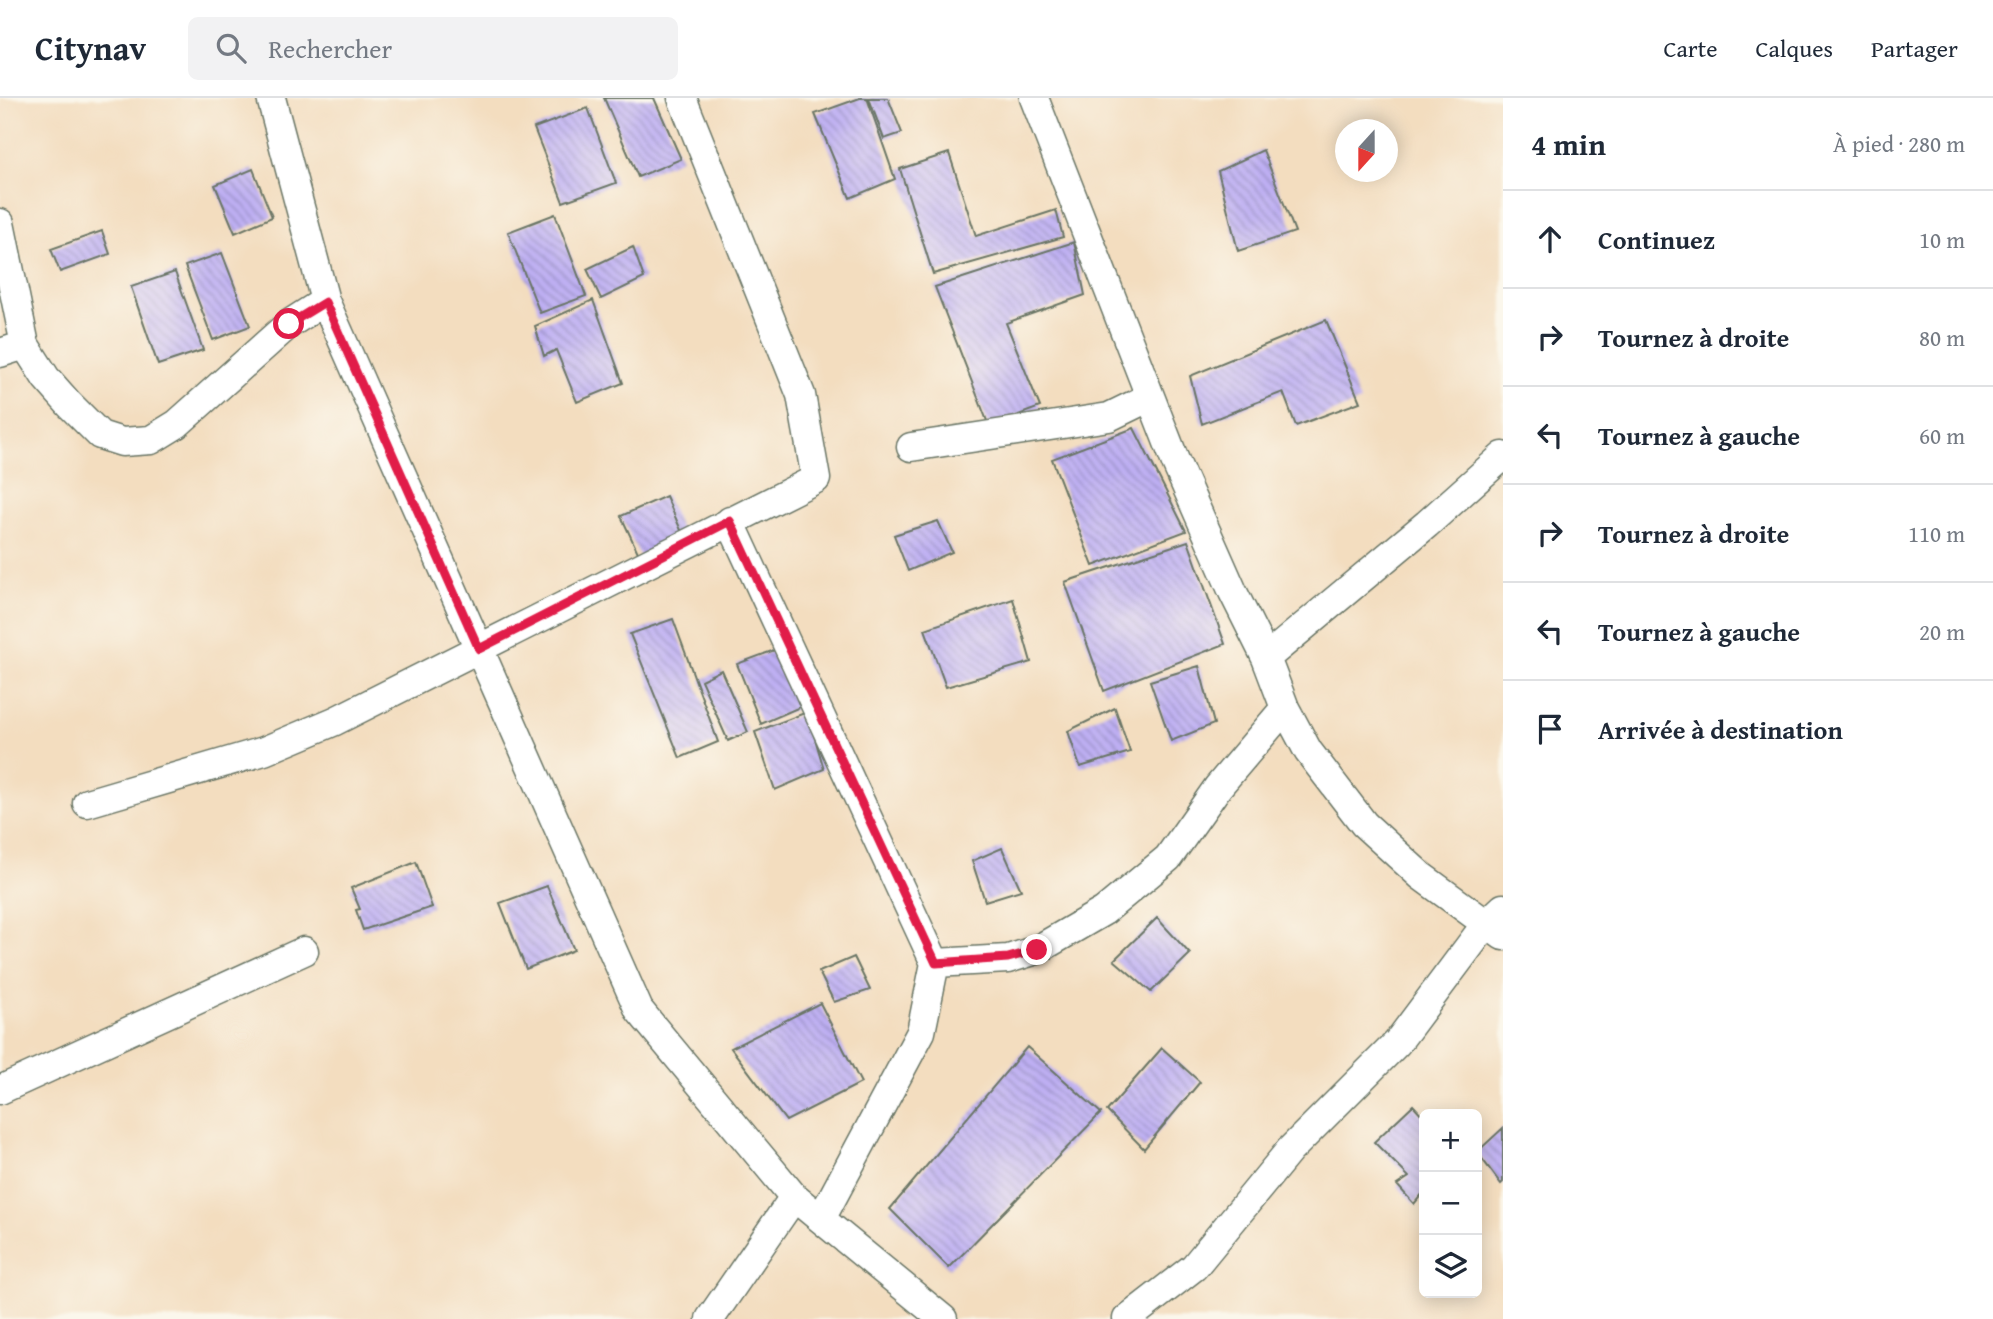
<!DOCTYPE html>
<html lang="fr">
<meta charset="utf-8">
<style>
:root{--surface:#fff;--page:#f2f2f3;--text:#1f2937;--muted:#747a83;--line:#e0e1e3}
body{margin:0;font-family:"Gentium Book Plus",serif;background:var(--page);color:var(--text)}
.controls{position:absolute;right:21px;bottom:21px;display:grid;overflow:hidden;border-radius:10px;box-shadow:0 4px 18px #0003}
.controls button{width:63px;height:63px;display:grid;place-items:center;padding:0;border:0;border-bottom:2px solid var(--line);background:var(--surface);color:var(--text);font:35px sans-serif}
.compass{position:absolute;left:1335px;top:21px;width:63px;height:63px;border-radius:50%;background:var(--surface);box-shadow:0 4px 18px #0003;rotate:201deg}
.stop{position:absolute;width:21px;height:21px;margin:-16px;border:5px solid #e11d48;border-radius:50%;background:#fff}
.stop.end{background:#e11d48;border-color:#fff;box-shadow:0 2px 7px #0008}
.list{margin:0;padding:0;list-style:none}
h2{display:flex;justify-content:space-between;align-items:center;height:91px;margin:0;padding:0 28px;font-size:30px}
h2 small{font-size:23px;font-weight:400;color:var(--muted)}
.list li{display:grid;grid-template-columns:46px 1fr auto;gap:21px;align-items:center;box-sizing:border-box;height:98px;padding:0 28px;border-top:2px solid var(--line)}
.list b{display:block;font-size:26px;white-space:nowrap}
.list em{font-size:23px;font-style:normal;color:var(--muted)}
.icon{flex:none;width:38px;height:38px;fill:none;stroke:currentColor;stroke-width:2;stroke-linecap:round;stroke-linejoin:round}
.map{position:relative;flex:none;width:1503px;height:1221px;overflow:hidden}
header{display:flex;align-items:center;gap:42px;box-sizing:border-box;height:98px;padding:0 35px;background:var(--surface);border-bottom:2px solid var(--line)}
header strong{font-size:33px}
nav{display:flex;gap:38px;margin-inline-start:auto;font-size:24px}
.search{width:490px;height:63px;background:var(--page);display:flex;align-items:center;gap:18px;box-sizing:border-box;padding:0 24px;border-radius:10px;color:var(--muted);font-size:26px}
main{display:flex}
aside{flex:1;background:var(--surface)}
.map>svg:first-child{display:block}
.building{fill:url(#building-back-hatch)}
.lines{fill:none;stroke-linecap:round;stroke-linejoin:round}
.street-casing{stroke:#697565;stroke-width:31}
.street{stroke:#fff;stroke-width:28}
.route{stroke:#e11d48;stroke-width:9}
</style>
<header>
<strong>Citynav</strong>
<div class="search"><svg class="icon" aria-label="search" viewBox="0 0 24 24"><circle cx="10" cy="10" r="6"/><path d="M15 15l6 6"/></svg>Rechercher</div>
<nav><a>Carte</a><a>Calques</a><a>Partager</a></nav>
</header>
<main>
<div class="map">
<svg width="1503" height="1221" viewBox="0 0 1503 1221">
<defs>
<pattern id="building-back-hatch" width="6" height="6" patternUnits="userSpaceOnUse" patternTransform="scale(1.75)"><rect width="6" height="6" fill="#beaff3"/><path d="M-1 5l2 2M0 0l6 6M5-1l2 2" fill="none" stroke="#9a90c6"/></pattern>
</defs>
<rect width="100%" height="100%" fill="#fbf7ec"/>
<filter id="ink" filterUnits="userSpaceOnUse"><feTurbulence type="fractalNoise" baseFrequency=".0143" numOctaves="2"/><feDisplacementMap in="SourceGraphic" scale="14" xChannelSelector="R" yChannelSelector="G"/><feConvolveMatrix kernelMatrix="1 2 1 2 8 2 1 2 1" color-interpolation-filters="sRGB"/></filter>
<filter id="wash" filterUnits="userSpaceOnUse"><feTurbulence type="fractalNoise" baseFrequency=".00686" numOctaves="4" result="noise"/><feDisplacementMap in="SourceGraphic" scale="28" xChannelSelector="R" yChannelSelector="G"/><feGaussianBlur stdDeviation="1.57" result="paint"/><feColorMatrix in="noise" values="0 0 0 0 0 0 0 0 0 0 0 0 0 0 0 0 0 1.4 0 .05"/><feComposite in="paint" operator="in"/></filter>
<g filter="url(#wash)">
<rect width="100%" height="100%" fill="#f3ddbf"/>
<g id="blocks">
<path class="building" d="M 604,0 L 654,0 L 681,61 L 638,79 Z
M 860,0 L 867,0 L 895,81 L 850,100 L 815,16 Z
M 869,0 L 888,0 L 902,35 L 884,41 Z
M 588,10 L 616,85 L 563,104 L 534,30 Z
M 1263,52 L 1295,134 L 1238,153 L 1218,73 Z
M 949,55 L 976,138 L 1056,112 L 1063,139 L 933,176 L 900,71 Z
M 253,71 L 272,119 L 235,135 L 215,87 Z
M 555,116 L 586,198 L 540,215 L 508,134 Z
M 102,133 L 110,156 L 60,174 L 51,151 Z
M 1074,144 L 1085,197 L 1006,225 L 1040,309 L 989,328 L 935,189 Z
M 633,149 L 644,180 L 601,201 L 587,171 Z
M 222,155 L 250,228 L 213,242 L 185,168 Z
M 175,174 L 203,252 L 158,267 L 131,189 Z
M 593,202 L 623,285 L 577,304 L 556,252 L 544,258 L 535,228 Z
M 1326,222 L 1360,304 L 1296,328 L 1283,294 L 1202,326 L 1190,278 Z
M 1134,330 L 1186,433 L 1093,468 L 1052,361 Z
M 666,398 L 684,439 L 641,461 L 621,418 Z
M 938,423 L 952,454 L 908,473 L 894,437 Z
M 1188,443 L 1225,546 L 1104,593 L 1065,484 Z
M 1013,501 L 1031,564 L 946,589 L 925,531 Z
M 673,521 L 718,644 L 680,660 L 630,536 Z
M 780,550 L 800,609 L 761,626 L 737,566 Z
M 1199,568 L 1214,626 L 1171,643 L 1150,583 Z
M 721,572 L 748,634 L 728,643 L 701,582 Z
M 1115,610 L 1130,654 L 1080,669 L 1068,633 Z
M 807,614 L 824,671 L 775,692 L 755,634 Z
M 1002,750 L 1021,792 L 985,803 L 972,763 Z
M 416,764 L 432,809 L 363,832 L 356,812 L 360,811 L 351,790 Z
M 547,788 L 574,852 L 526,871 L 500,805 Z
M 1157,820 L 1190,856 L 1151,894 L 1114,862 Z
M 854,859 L 870,892 L 834,904 L 819,874 Z
M 820,905 L 861,985 L 786,1023 L 731,950 Z
M 1027,949 L 1101,1015 L 949,1170 L 890,1111 Z
M 1162,950 L 1200,984 L 1144,1051 L 1107,1013 Z
M 1413,1007 L 1424,1019 L 1424,1094 L 1414,1106 L 1397,1087 L 1409,1079 L 1374,1044 Z
M 1503,1030 L 1503,1084 L 1501,1086 L 1477,1054 Z"/>
</g>
</g>
<g filter="url(#ink)">
<use href="#blocks" fill-opacity="0" stroke="#697565" stroke-width="2"/>
<g class="lines">
<g class="street-casing">
<path id="street" d="M 271,0 L 325,203 L 639,912 L 794,1099 L 943,1221
M 1034,0 L 1176,365 L 1233,494 L 1266,560 L 1285,610 L 1308,653 L 1364,726 L 1421,778 L 1503,838
M 0,125 L 25,247 L 46,280 L 69,306 L 100,337 L 122,344 L 151,342 L 177,326 L 289,226 L 325,203
M 0,255 L 25,247
M 911,349 L 1109,319 L 1150,299
M 730,423 L 935,865 L 921,934 L 821,1121
M 1266,560 L 1427,426 L 1503,358
M 87,705 L 264,653 L 335,623 L 816,381 L 801,297 L 682,0
M 935,865 L 1008,861 L 1037,852 L 1104,813 L 1168,760 L 1218,689 L 1285,610
M 0,992 L 304,853
M 710,1221 L 794,1099
M 1127,1221 L 1194,1169 L 1290,1052 L 1397,945 L 1486,826 L 1503,810"/>
</g>
<use href="#street" class="street"/>
</g>
</g>
<g class="lines" filter="url(#ink)">
<path class="route" d="M 289,226 L 325,204 L 479,551 L 730,423 L 936,865 L 1008,860 L 1037,852"/>
</g>
</svg>
<div class="controls">
<button>+</button>
<button>−</button>
<button><svg class="icon" aria-label="layers" viewBox="0 0 24 24"><path d="M12 4l9 5-9 5-9-5zM3 14l9 5 9-5"/></svg></button>
</div>
<svg class="compass" viewBox="-18 -18 36 36"><path d="M0-13l5 13h-10z" fill="#e53935"/><path d="M0 13l5-13h-10z" fill="#747a83"/></svg>
<div class="stop" style="left:289px;top:226px"></div>
<div class="stop end" style="left:1037px;top:852px"></div>
</div>
<aside>
<h2>4 min<small>À pied · 280 m</small></h2>
<ul class="list">
<li><svg class="icon" aria-label="ahead" viewBox="0 0 24 24"><path d="M12 20V5M6 11l6-6 6 6"/></svg><div><b>Continuez</b></div><em>10 m</em></li>
<li><svg class="icon" aria-label="right" viewBox="0 0 24 24"><path d="M7 20v-9h11M14 6l5 5-5 5"/></svg><div><b>Tournez à droite</b></div><em>80 m</em></li>
<li><svg class="icon" aria-label="left" viewBox="0 0 24 24"><path d="M17 20v-9H6M10 6l-5 5 5 5"/></svg><div><b>Tournez à gauche</b></div><em>60 m</em></li>
<li><svg class="icon" aria-label="right" viewBox="0 0 24 24"><path d="M7 20v-9h11M14 6l5 5-5 5"/></svg><div><b>Tournez à droite</b></div><em>110 m</em></li>
<li><svg class="icon" aria-label="left" viewBox="0 0 24 24"><path d="M17 20v-9H6M10 6l-5 5 5 5"/></svg><div><b>Tournez à gauche</b></div><em>20 m</em></li>
<li><svg class="icon" aria-label="arrive" viewBox="0 0 24 24"><path d="M6 21V4h12l-3 4 3 4H6"/></svg><div><b>Arrivée à destination</b></div></li>
</ul>
</aside>
</main>
